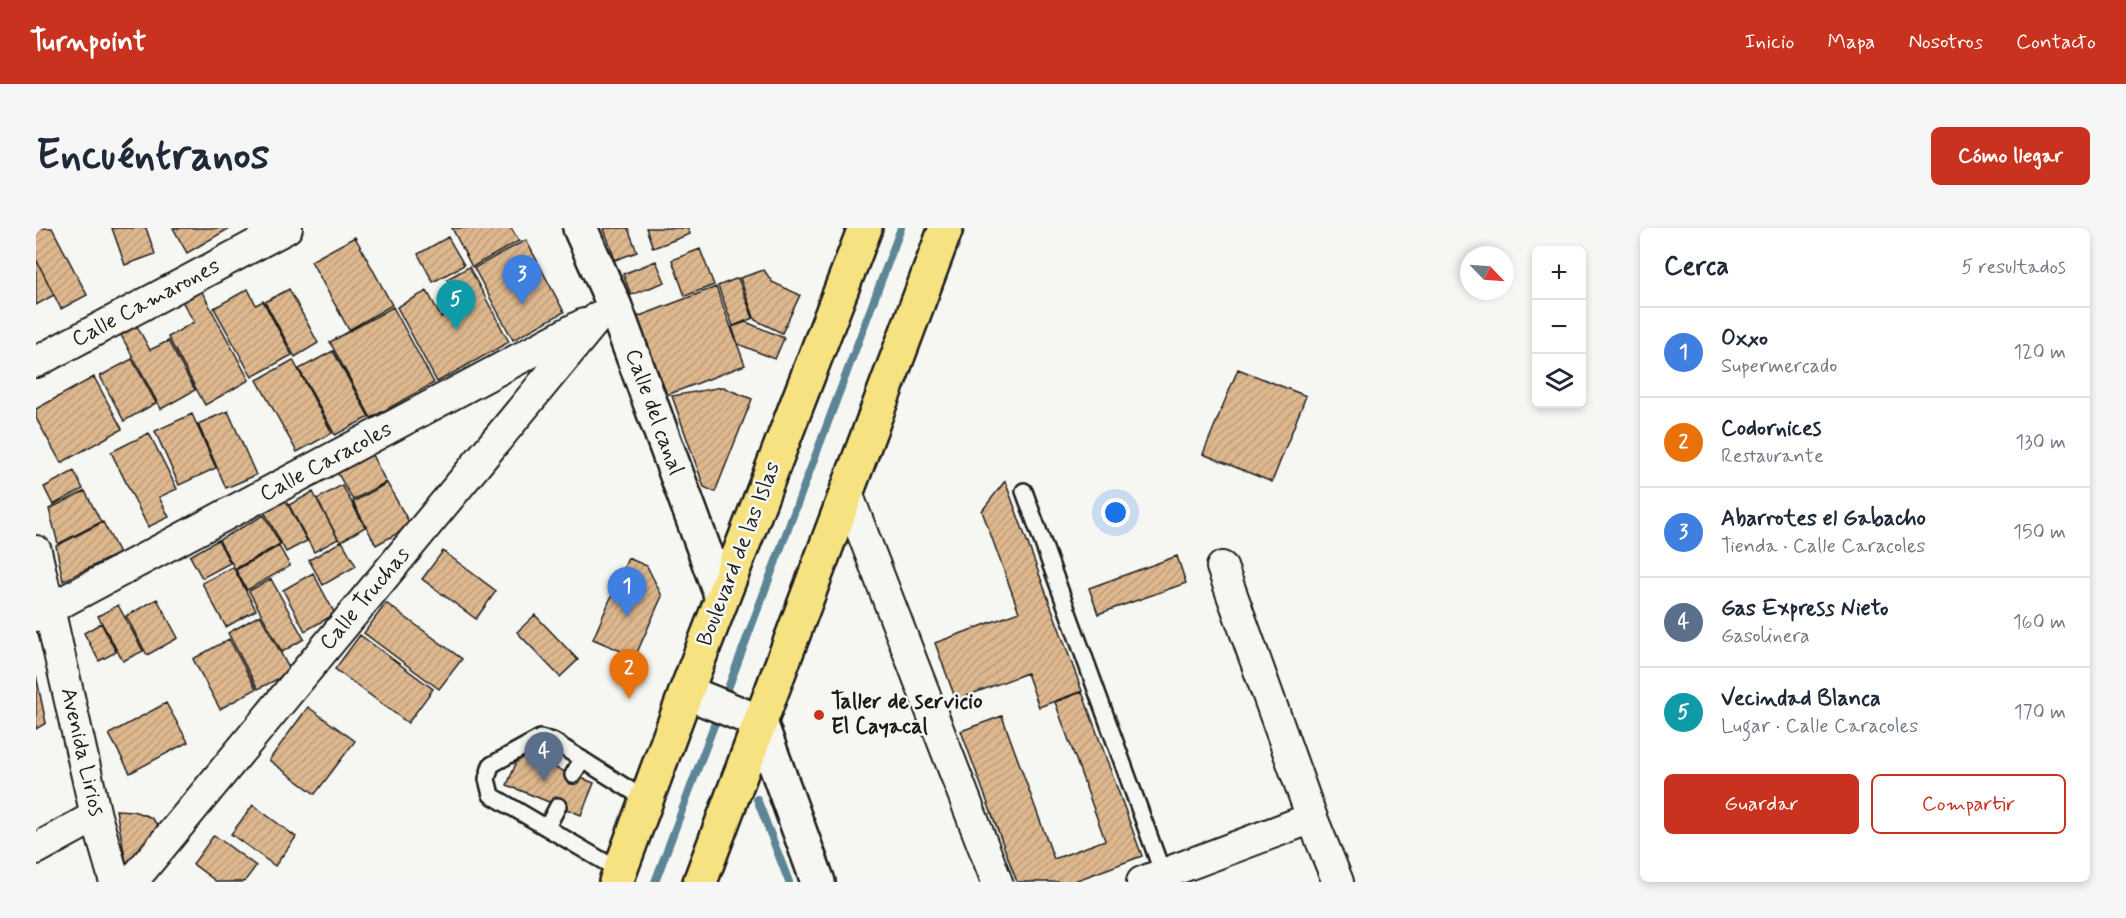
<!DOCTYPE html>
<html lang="es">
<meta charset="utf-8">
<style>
:root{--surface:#fff;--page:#f6f6f7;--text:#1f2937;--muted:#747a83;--line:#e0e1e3;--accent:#c8321e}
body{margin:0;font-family:Mynerve,sans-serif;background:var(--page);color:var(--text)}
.controls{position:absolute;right:18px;top:18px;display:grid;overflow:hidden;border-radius:9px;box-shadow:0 3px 9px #0003}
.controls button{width:54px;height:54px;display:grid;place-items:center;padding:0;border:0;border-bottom:2px solid var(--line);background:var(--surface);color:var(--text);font:30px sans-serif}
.compass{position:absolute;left:1424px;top:18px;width:54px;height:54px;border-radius:50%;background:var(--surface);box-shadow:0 3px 9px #0003;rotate:115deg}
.you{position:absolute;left:1080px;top:285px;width:21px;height:21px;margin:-15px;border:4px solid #fff;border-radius:50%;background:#1a73e8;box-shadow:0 0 0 9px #1a73e833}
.badge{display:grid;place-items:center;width:39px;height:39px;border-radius:50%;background:var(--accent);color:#fff;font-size:20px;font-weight:700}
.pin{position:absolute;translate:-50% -50px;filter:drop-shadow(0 2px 3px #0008)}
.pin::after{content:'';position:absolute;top:32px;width:21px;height:18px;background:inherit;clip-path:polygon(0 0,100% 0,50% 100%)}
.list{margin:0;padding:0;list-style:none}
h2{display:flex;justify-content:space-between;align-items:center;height:78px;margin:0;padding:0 24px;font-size:26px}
h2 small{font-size:20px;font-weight:400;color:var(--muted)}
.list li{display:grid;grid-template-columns:39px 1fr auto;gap:18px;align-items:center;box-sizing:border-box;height:90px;padding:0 24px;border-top:2px solid var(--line)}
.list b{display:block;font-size:22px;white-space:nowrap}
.list p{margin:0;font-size:20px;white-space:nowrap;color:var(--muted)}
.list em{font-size:20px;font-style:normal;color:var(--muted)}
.actions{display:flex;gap:12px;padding:18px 24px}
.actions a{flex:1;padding:14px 0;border:2px solid var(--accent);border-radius:9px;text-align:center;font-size:21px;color:var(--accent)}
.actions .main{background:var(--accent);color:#fff}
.icon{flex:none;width:33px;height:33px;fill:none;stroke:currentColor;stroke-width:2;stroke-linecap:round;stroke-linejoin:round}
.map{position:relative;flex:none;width:1568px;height:654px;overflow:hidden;border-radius:9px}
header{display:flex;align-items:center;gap:36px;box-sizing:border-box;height:84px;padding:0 30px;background:var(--accent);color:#fff}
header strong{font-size:28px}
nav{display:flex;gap:33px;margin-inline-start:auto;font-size:21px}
.intro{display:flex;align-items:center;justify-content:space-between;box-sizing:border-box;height:144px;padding:0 36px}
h1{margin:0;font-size:42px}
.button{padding:15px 27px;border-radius:9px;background:var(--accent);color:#fff;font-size:21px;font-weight:700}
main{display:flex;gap:36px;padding:0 36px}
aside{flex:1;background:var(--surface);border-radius:9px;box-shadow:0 3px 9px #0003}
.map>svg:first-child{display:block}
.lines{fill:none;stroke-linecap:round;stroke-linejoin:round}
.stream{stroke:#5c8696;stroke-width:8}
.building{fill:url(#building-hatch);stroke:#1c1c1c;stroke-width:1.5}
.service-casing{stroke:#1c1c1c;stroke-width:20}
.minor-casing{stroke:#1c1c1c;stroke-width:34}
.tertiary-casing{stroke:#1c1c1c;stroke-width:38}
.trunk-casing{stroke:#1c1c1c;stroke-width:38}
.service{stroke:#f6f6f2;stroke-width:15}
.minor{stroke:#f6f6f2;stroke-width:30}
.tertiary{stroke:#f6f6f2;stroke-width:33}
.trunk{stroke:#f6e281;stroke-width:33}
.poi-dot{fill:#c8321e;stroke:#f6f6f2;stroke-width:2}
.labels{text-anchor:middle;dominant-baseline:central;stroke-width:5;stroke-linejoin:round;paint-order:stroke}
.street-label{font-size:22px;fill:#1c1c1c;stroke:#f6f6f2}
.poi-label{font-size:22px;font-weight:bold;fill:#1c1c1c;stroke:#f6f6f2;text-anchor:start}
</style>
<header>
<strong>Turnpoint</strong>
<nav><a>Inicio</a><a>Mapa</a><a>Nosotros</a><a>Contacto</a></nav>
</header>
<div class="intro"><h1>Encuéntranos</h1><a class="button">Cómo llegar</a></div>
<main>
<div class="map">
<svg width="1568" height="654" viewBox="0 0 1568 654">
<defs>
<pattern id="building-hatch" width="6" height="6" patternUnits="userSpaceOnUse" patternTransform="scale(1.5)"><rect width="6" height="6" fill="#ddb78e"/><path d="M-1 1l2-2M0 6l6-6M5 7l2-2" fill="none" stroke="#bd9d7a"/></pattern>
</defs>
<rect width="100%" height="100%" fill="#f6f6f2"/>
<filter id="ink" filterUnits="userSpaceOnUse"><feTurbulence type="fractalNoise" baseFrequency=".0167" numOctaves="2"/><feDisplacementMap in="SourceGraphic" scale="12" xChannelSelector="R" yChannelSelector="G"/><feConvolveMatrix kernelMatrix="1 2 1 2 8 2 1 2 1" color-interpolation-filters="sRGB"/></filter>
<g filter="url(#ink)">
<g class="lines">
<path class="stream" d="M 688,471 L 865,0
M 721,571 L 753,654
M 619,654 L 683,484"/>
</g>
<path class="building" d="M 0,0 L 16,0 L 51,67 L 25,81 L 0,31 Z
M 76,0 L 110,0 L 119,26 L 89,37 Z
M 137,0 L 194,0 L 151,25 Z
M 416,0 L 475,0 L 483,13 L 436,39 Z
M 572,0 L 592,0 L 601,24 L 579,32 L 568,1 Z
M 610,0 L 652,0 L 654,6 L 617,20 Z
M 319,9 L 356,77 L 313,102 L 275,33 Z
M 412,9 L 428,37 L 397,54 L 382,26 Z
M 490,12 L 528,84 L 477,112 L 438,40 Z
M 664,21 L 678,57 L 649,68 L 636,32 Z
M 0,31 L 18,67 L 0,77 Z
M 620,33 L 629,54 L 595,67 L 587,46 Z
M 433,39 L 473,114 L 401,154 L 361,79 L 391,63 L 405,89 L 426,78 L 411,51 Z
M 728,42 L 736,54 L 764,67 L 746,105 L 719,92 L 704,50 Z
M 702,50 L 717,90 L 697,98 L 682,58 Z
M 680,59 L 709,137 L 631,167 L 601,89 Z
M 212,61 L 220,77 L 227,73 L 256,127 L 216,149 L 178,80 Z
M 253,61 L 282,115 L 259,129 L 229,74 Z
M 165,62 L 213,152 L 169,177 L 132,109 L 158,94 L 146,73 Z
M 357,79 L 398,155 L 335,190 L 294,114 Z
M 710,94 L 748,110 L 739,131 L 702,116 L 696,99 Z
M 101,98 L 114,122 L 132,113 L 159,162 L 125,181 L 85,107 Z
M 297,123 L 333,189 L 299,207 L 263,141 Z
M 96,131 L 120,175 L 88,193 L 64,148 Z
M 257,132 L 296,205 L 261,224 L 221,152 Z
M 1202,141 L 1270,168 L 1236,254 L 1167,226 Z
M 58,149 L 86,201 L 25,235 L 0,190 L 0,181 Z
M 686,159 L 716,171 L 679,264 L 668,259 L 636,168 Z
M 192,183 L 220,247 L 190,260 L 162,196 Z
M 156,186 L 180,240 L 143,257 L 119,203 Z
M 113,205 L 141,261 L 123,269 L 133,289 L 112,299 L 75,224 Z
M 335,225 L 350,254 L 317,272 L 301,244 Z
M 38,243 L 47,261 L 17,277 L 8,259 Z
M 969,253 L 1046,463 L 1003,479 L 991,445 L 920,472 L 899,415 L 983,384 L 946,283 Z
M 351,255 L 375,298 L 340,317 L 317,274 Z
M 306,257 L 329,299 L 304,314 L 281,271 Z
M 49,263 L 65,294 L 22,316 L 13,281 Z
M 277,264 L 302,311 L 278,324 L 253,277 Z
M 249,271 L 271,313 L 250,324 L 228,283 Z
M 228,287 L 244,316 L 199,341 L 183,312 Z
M 67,294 L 83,325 L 27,353 L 20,318 Z
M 182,312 L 194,335 L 166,350 L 154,328 Z
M 306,313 L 320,338 L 287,357 L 273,332 Z
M 243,318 L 254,338 L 211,362 L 200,342 Z
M 407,323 L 460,363 L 440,391 L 386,351 Z
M 1141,328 L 1150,355 L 1062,386 L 1053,360 Z
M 592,330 L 611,338 L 626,368 L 599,429 L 557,411 Z
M 197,339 L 220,382 L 190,399 L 166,355 Z
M 277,345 L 299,386 L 269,403 L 247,362 Z
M 235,351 L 268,411 L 246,424 L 213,363 Z
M 121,371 L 142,410 L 111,427 L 90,388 Z
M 350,375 L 426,431 L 403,461 L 328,405 Z
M 82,377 L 107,423 L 87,433 L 62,388 Z
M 224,387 L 255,444 L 222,461 L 192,405 Z
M 499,387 L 542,432 L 524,449 L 481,404 Z
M 65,395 L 80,424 L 63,433 L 48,405 Z
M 324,407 L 397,461 L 372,495 L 299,441 Z
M 193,411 L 220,461 L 184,481 L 157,431 Z
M 0,447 L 10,495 L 0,501 Z
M 1046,464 L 1106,628 L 1036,654 L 981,654 L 925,503 L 966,488 L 1018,631 L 1069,612 L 1019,474 Z
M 130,475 L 152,514 L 94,545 L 73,506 Z
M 272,479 L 319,513 L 279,566 L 233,532 Z
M 484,526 L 558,555 L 545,587 L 471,557 Z
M 217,577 L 260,609 L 239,638 L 195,606 Z
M 80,582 L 97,583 L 114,589 L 126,601 L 98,635 L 90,634 Z
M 178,607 L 220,638 L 208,654 L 181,654 L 157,636 Z"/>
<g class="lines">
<g class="service-casing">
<path id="service" d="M 988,263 L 1127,646
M 537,547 L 546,531
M 511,599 L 522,578
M 584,643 L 455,567 L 451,551 L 455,537 L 504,510 L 517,513 L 610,572"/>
</g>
<g class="minor-casing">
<path id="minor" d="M 0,134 L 251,0
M 811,265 L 961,654
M 0,323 L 60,588 L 79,654
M 1186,339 L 1276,590 L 1302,654
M 0,388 L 548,96
M 0,621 L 60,588
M 96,654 L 562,89
M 1106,654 L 1276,590"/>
</g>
<g class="tertiary-casing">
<path id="tertiary" d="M 544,0 L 579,79 L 686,370
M 650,464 L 724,494 L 782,654"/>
</g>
<g class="trunk-casing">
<path id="trunk" d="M 580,654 L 650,464 L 829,0
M 664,654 L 910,0"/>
</g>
<use href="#service" class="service"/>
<use href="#minor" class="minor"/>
<use href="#tertiary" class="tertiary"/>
<use href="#trunk" class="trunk"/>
</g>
</g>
<circle class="poi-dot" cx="783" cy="487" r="6"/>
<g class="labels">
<g class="street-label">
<text transform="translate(110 75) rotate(-28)">Calle Camarones</text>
<text transform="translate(618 184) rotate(70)">Calle del canal</text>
<text transform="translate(290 234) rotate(-28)">Calle Caracoles</text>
<text transform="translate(703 326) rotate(-69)">Boulevard de las Islas</text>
<text transform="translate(329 371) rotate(-50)">Calle Truchas</text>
<text transform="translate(46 524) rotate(77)">Avenida Lirios</text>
</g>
<g class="poi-label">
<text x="795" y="474">Taller de servicio<tspan x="795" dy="25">El Cayacal</tspan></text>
</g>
</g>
</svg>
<div class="controls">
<button>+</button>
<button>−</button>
<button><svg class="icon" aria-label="layers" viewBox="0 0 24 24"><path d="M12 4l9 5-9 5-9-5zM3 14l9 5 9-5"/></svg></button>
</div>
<svg class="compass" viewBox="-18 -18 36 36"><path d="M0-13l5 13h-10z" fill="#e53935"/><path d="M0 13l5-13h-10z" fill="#747a83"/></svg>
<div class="you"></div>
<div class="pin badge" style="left:591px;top:389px;background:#3f7fe0">1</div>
<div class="pin badge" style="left:593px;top:471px;background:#e8710a">2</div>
<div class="pin badge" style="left:486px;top:77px;background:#3f7fe0">3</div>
<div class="pin badge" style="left:508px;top:554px;background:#5c6f8a">4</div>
<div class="pin badge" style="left:420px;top:102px;background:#0f9aa8">5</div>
</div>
<aside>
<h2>Cerca<small>5 resultados</small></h2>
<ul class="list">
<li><span class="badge" style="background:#3f7fe0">1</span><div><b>Oxxo</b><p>Supermercado</p></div><em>120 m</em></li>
<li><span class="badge" style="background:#e8710a">2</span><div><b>Codornices</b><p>Restaurante</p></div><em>130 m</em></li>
<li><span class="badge" style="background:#3f7fe0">3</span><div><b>Abarrotes el Gabacho</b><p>Tienda · Calle Caracoles</p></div><em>150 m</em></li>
<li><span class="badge" style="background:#5c6f8a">4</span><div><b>Gas Express Nieto</b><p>Gasolinera</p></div><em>160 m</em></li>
<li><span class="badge" style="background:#0f9aa8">5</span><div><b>Vecindad Blanca</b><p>Lugar · Calle Caracoles</p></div><em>170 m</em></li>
</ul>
<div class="actions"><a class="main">Guardar</a><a>Compartir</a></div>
</aside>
</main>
